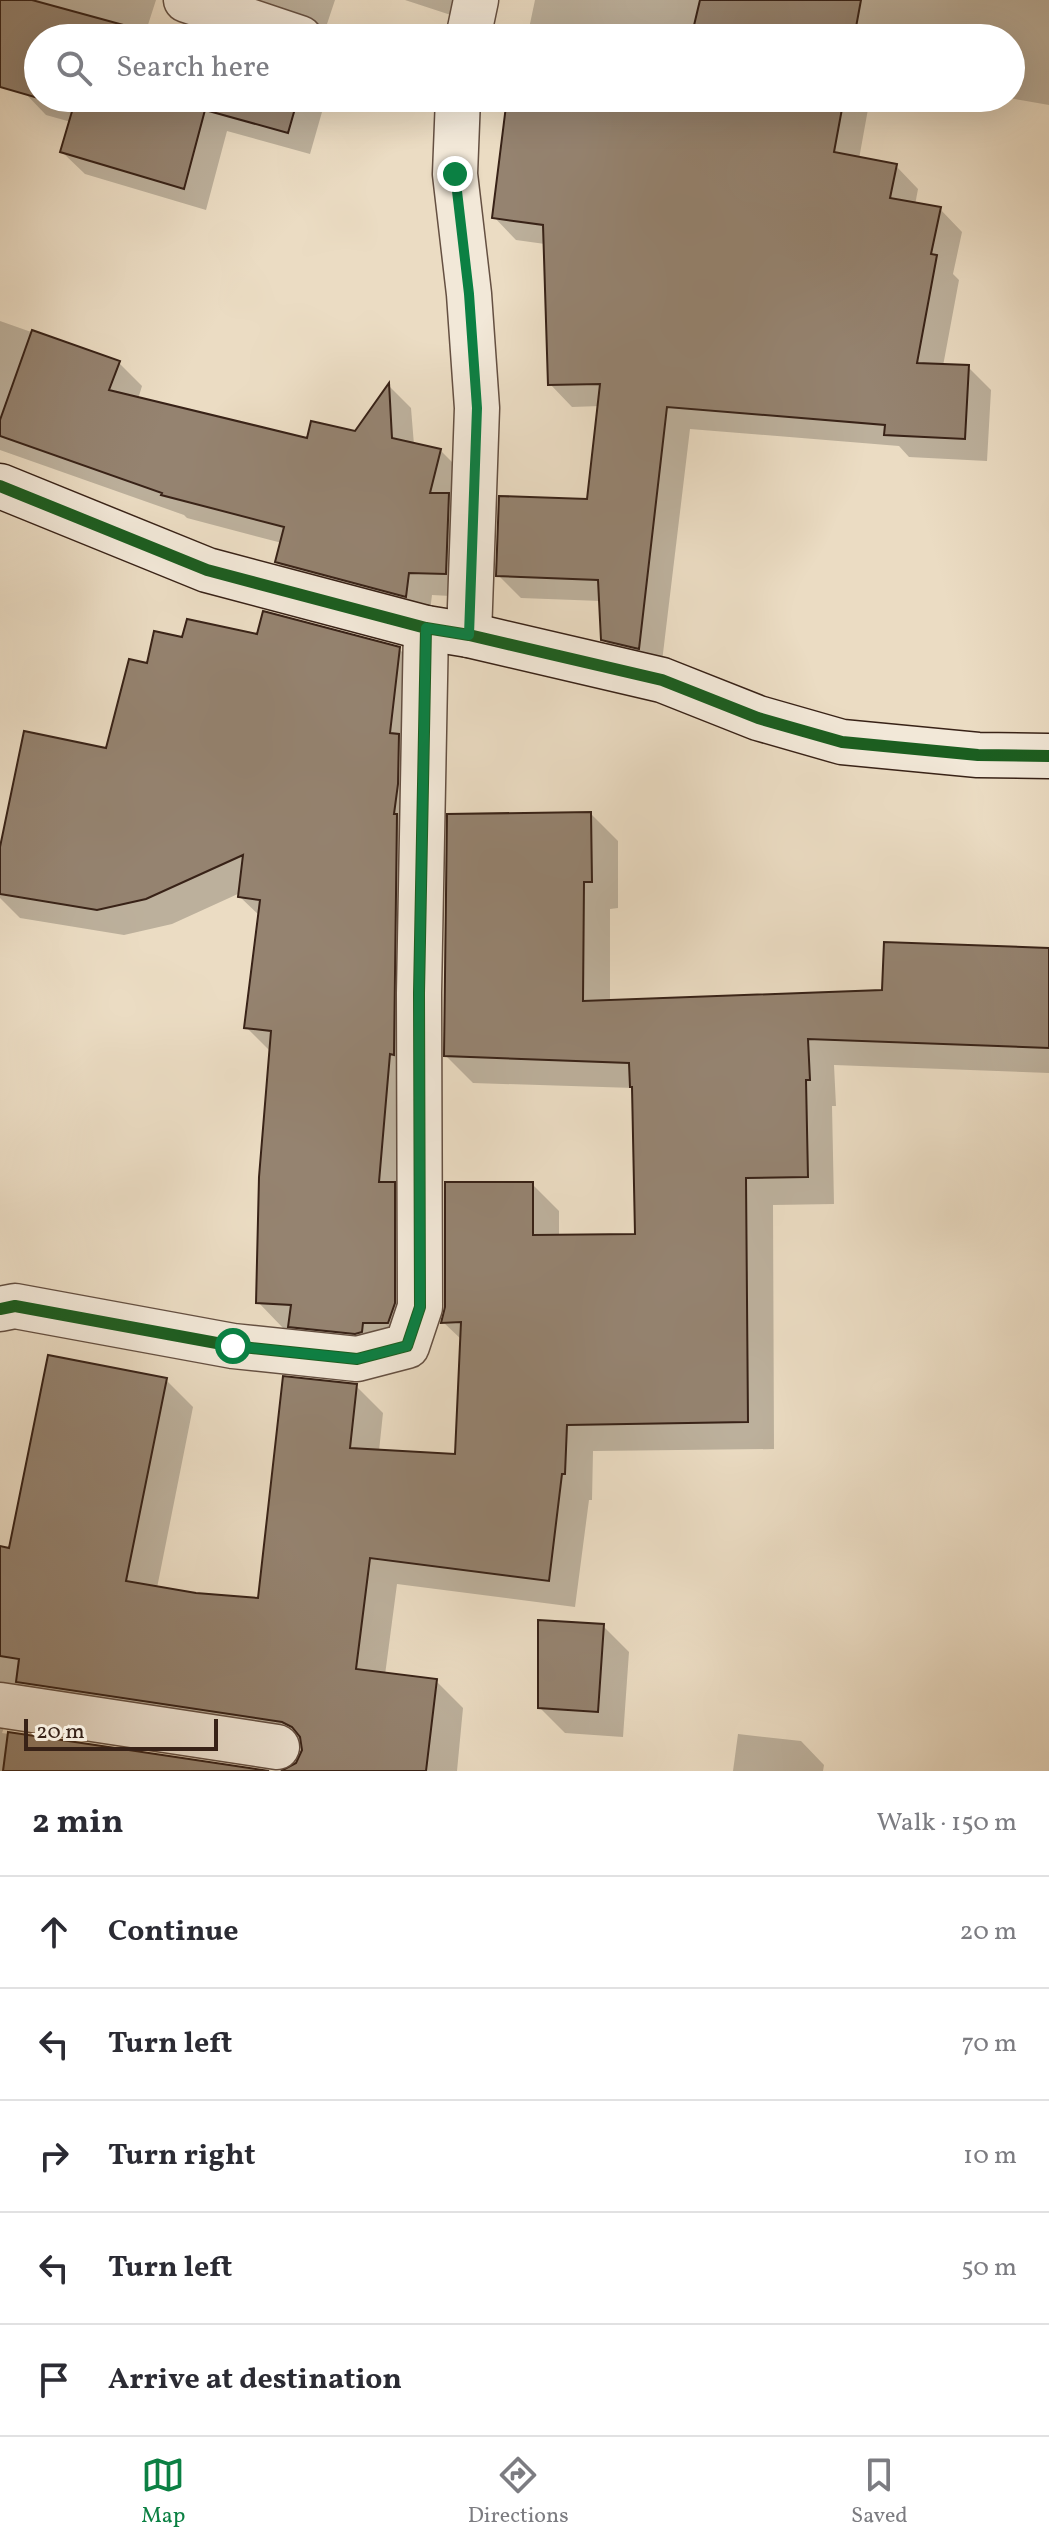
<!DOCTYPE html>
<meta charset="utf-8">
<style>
:root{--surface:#fff;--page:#f2f2f3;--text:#2b2b33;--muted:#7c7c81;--line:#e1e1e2;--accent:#0b8043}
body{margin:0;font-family:Vollkorn,serif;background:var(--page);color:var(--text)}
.scale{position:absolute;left:24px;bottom:20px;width:194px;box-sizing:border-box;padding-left:8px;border:4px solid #382217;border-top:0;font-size:22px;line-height:28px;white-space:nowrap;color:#382217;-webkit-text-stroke:6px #f2e8d8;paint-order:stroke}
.stop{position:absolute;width:24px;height:24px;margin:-18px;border:6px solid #0b8043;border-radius:50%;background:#fff}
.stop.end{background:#0b8043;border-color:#fff;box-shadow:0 2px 8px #0008}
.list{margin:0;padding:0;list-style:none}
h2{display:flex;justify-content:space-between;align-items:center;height:104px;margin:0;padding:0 32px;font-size:34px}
h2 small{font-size:26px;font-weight:400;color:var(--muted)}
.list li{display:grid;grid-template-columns:52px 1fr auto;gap:24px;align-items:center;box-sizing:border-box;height:112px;padding:0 32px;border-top:2px solid var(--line)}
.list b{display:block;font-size:30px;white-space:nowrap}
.list em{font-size:26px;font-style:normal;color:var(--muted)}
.icon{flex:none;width:44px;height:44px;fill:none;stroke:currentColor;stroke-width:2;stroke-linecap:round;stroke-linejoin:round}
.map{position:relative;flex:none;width:1049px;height:1771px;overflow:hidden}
.search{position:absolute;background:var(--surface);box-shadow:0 8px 32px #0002;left:24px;right:24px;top:24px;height:88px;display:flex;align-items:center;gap:20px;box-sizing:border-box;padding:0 28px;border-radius:44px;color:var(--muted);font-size:30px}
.sheet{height:664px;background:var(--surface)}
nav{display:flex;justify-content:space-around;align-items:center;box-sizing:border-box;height:112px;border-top:2px solid var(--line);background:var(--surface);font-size:22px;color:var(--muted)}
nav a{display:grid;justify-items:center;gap:4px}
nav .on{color:var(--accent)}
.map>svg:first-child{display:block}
.shadow{fill:#0003}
.building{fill:#958370;stroke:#382217;stroke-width:2}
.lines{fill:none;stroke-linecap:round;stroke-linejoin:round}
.street-casing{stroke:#655042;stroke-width:47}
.secondary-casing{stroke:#382217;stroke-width:47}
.street{stroke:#f2e8d8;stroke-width:44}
.secondary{stroke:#f2e8d8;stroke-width:44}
.cycleway-casing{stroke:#f2e8d8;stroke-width:17}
.cycleway{stroke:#1b5e20;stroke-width:12}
.route{stroke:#0b8043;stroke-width:10}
</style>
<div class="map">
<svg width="1049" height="1771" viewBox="0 0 1049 1771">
<rect width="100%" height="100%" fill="#ebdcc3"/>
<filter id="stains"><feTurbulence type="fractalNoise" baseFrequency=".0025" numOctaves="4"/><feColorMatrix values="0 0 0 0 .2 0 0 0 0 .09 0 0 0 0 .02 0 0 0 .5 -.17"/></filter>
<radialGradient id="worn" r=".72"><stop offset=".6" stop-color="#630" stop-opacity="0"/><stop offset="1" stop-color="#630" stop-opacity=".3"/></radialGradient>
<path class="shadow" d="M 0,0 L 156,0 L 145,34 L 162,38 L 38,38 L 38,98 L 326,98 L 310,154 L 227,131 L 206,210 L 85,174 L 62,152 L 71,122 L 46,115 L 25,93 L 0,86 Z
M 251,0 L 335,0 L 324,33 L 264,13 Z
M 405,0 L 463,0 L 457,17 Z
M 535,0 L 1049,0 L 1049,105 L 1009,98 L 1011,38 L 527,38 Z
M 514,98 L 870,98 L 859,159 L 896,166 L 918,189 L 915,205 L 940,209 L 962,232 L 953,274 L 959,280 L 943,366 L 968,367 L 991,390 L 987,461 L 909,457 L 899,446 L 690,429 L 661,670 L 626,662 L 603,639 L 601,601 L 521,598 L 498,575 L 588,501 L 600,406 L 572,407 L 550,384 L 545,244 L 516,240 L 494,217 Z
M 0,321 L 119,363 L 142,386 L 138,399 L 308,441 L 356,433 L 389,386 L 411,408 L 414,445 L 440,450 L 464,474 L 469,597 L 432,595 L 429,619 L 301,585 L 277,562 L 282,543 L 187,518 L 184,515 L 0,450 Z
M 258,637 L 399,649 L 425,674 L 420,1329 L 316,1351 L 293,1329 L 283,1328 L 258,1302 L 271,1052 L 246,1027 L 260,916 L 240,897 L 240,893 L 172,924 L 124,935 L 20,918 L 0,898 L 0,861 L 108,751 L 149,665 L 184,640 Z
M 591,814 L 618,841 L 618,908 L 610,909 L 610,1002 L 884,992 L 1049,950 L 1049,1073 L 834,1065 L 836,1106 L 832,1106 L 834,1204 L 773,1205 L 774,1449 L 593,1451 L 592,1500 L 589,1500 L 575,1607 L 397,1584 L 385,1675 L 436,1681 L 463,1708 L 457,1771 L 288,1771 L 298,1764 L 303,1748 L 32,1706 L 8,1716 L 2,1733 L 255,1771 L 0,1771 L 0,1548 L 10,1550 L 166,1380 L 193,1407 L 157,1588 L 196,1595 L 260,1600 L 356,1386 L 383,1413 L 379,1451 L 457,1456 L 462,1340 L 443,1322 L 532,1184 L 559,1211 L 559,1237 L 637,1236 L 634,1088 L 473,1083 L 446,1056 Z
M 603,1626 L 629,1652 L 623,1737 L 565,1733 L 540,1708 Z
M 738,1734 L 801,1741 L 824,1765 L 823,1771 L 733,1771 Z"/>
<path class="building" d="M 0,0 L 32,0 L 171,38 L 38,38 L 38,98 L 0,87 Z
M 700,0 L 861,0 L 854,38 L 691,38 Z
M 39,98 L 298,98 L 288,133 L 205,110 L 184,189 L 60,152 L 73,108 Z
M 507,98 L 844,98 L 834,152 L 897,164 L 890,198 L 941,207 L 931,254 L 937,255 L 917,363 L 969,365 L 965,439 L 884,435 L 885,425 L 667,407 L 639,649 L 601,640 L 598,580 L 496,576 L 499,496 L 587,499 L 600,384 L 548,385 L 543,225 L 492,218 Z
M 32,330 L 120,361 L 109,390 L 307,438 L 311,421 L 355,431 L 389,383 L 392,438 L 441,449 L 430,493 L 449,493 L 446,574 L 409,573 L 406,597 L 275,562 L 284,527 L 161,495 L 162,493 L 0,436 L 0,420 Z
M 263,611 L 400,647 L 390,733 L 399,734 L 398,784 L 394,814 L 397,814 L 394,1055 L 390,1054 L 379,1182 L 395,1182 L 395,1303 L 388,1323 L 363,1323 L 362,1332 L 355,1334 L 288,1327 L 291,1305 L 256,1303 L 259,1177 L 271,1031 L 244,1028 L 260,900 L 238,897 L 243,855 L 146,899 L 97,910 L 0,894 L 0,847 L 24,731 L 106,748 L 129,659 L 147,663 L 154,631 L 182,637 L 187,619 L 257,634 Z
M 591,812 L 592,882 L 584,882 L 583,1001 L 882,990 L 884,942 L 1049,948 L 1049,1048 L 808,1039 L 810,1080 L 806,1080 L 808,1177 L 746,1178 L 748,1422 L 567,1425 L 565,1474 L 562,1474 L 549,1581 L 370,1558 L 356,1669 L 437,1679 L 426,1771 L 281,1771 L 296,1763 L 302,1750 L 300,1737 L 292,1727 L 282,1722 L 16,1682 L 19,1659 L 0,1656 L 0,1546 L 9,1548 L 48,1355 L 167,1378 L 126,1581 L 196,1593 L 258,1598 L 283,1376 L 357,1384 L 350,1448 L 455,1454 L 461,1322 L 441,1323 L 445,1307 L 445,1182 L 533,1182 L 533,1235 L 635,1234 L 632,1087 L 630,1087 L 629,1063 L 444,1056 L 447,814 Z
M 538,1620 L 604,1624 L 598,1712 L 538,1708 Z
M 8,1732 L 269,1771 L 3,1771 Z"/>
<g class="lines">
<g class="street-casing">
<path id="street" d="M 186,0 L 300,38
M 468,38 L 476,0
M 458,98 L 455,174 L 469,294 L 477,408 L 469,635
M 0,1309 L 15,1306 L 233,1346 L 357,1359 L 407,1346 L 420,1307 L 419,993 L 426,628
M 0,1705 L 277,1747"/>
</g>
<g class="secondary-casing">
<path id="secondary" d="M 0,486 L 207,570 L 426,628 L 469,635 L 662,680 L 758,718 L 842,742 L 978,755 L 1049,756"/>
</g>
<use href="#street" class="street"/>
<use href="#secondary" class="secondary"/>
<g class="cycleway-casing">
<path id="cycleway" d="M 0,486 L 207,570 L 426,628 L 469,635 L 662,680 L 758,718 L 842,742 L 978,755 L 1049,756
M 0,1309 L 15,1306 L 233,1346 L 357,1359 L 407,1346 L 420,1307 L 419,993 L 426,628"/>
</g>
<use href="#cycleway" class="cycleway"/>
</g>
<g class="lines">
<path class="route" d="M 233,1346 L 357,1359 L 407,1346 L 420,1307 L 419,993 L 426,628 L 469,635 L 477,408 L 469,294 L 455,174"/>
</g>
<rect width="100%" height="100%" filter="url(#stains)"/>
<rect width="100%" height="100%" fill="url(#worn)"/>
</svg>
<div class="scale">20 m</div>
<div class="stop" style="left:233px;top:1346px"></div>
<div class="stop end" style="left:455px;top:174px"></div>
<div class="search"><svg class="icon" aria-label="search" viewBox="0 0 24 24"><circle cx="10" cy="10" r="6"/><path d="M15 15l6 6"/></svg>Search here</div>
</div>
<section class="sheet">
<h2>2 min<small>Walk · 150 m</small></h2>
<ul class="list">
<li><svg class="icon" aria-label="ahead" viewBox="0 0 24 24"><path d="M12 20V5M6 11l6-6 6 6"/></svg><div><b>Continue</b></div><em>20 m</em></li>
<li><svg class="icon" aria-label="left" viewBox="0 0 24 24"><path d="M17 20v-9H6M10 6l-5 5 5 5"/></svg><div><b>Turn left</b></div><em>70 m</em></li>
<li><svg class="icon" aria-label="right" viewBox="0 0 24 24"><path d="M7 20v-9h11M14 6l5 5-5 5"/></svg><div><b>Turn right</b></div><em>10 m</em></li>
<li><svg class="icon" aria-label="left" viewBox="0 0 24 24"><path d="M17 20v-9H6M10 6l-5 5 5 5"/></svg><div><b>Turn left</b></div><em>50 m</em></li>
<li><svg class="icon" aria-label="arrive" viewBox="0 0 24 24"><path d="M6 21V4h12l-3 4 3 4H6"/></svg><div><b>Arrive at destination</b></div></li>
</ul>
</section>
<nav>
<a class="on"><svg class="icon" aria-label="map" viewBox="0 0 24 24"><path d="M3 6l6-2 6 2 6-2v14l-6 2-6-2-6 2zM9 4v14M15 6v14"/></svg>Map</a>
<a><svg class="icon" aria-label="directions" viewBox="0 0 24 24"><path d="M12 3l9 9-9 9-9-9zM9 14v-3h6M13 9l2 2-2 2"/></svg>Directions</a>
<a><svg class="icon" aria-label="saved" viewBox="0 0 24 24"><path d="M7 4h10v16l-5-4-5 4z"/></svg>Saved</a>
</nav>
